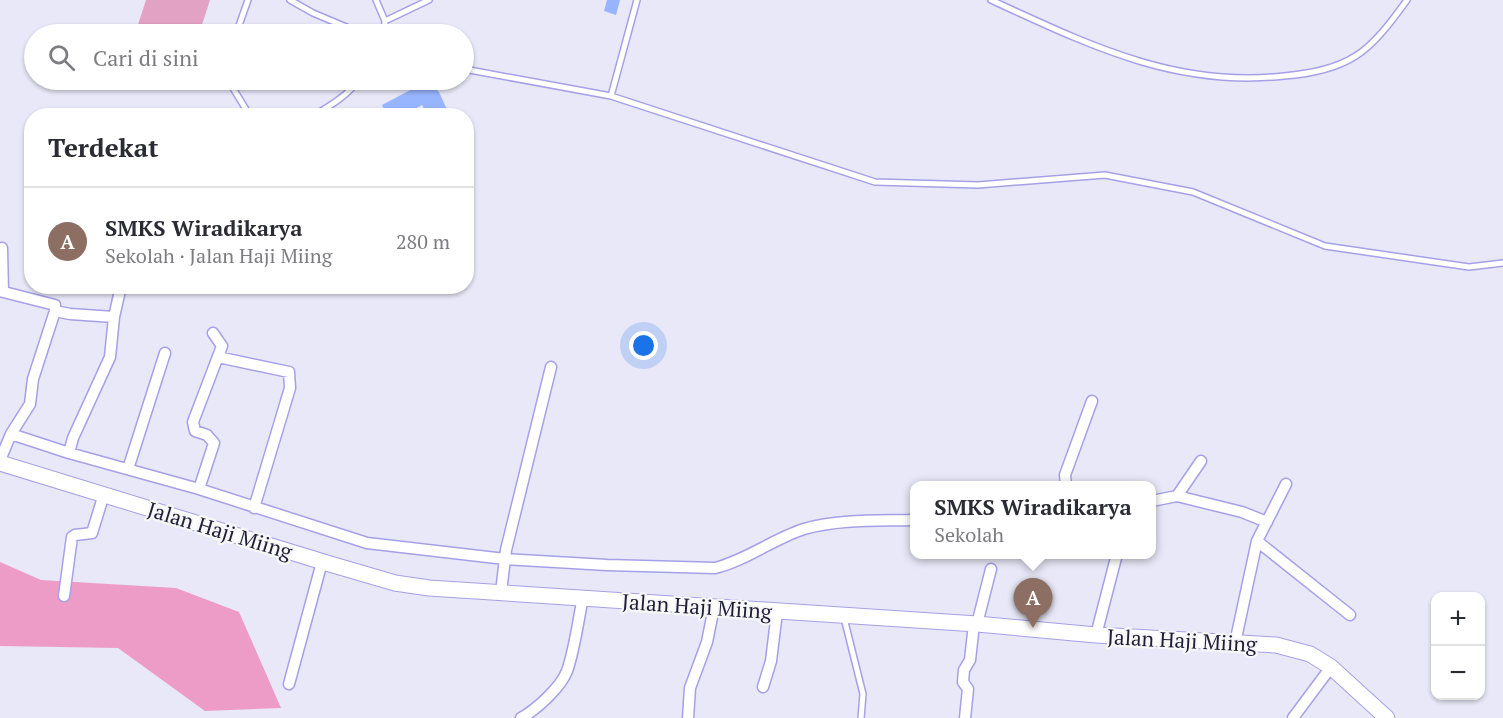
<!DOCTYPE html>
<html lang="id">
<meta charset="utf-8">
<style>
:root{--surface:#fff;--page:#f2f2f3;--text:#2b2b33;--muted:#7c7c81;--line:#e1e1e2;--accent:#7e7a20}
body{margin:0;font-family:"PT Serif",serif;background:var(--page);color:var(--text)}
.controls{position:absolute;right:18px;bottom:18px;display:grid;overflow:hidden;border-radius:12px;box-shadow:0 2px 4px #0004}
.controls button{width:54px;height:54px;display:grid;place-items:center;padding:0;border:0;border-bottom:2px solid var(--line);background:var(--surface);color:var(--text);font:30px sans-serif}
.you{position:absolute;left:644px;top:346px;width:21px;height:21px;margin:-15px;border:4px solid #fff;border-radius:50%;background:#1a73e8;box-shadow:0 0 0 9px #1a73e833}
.badge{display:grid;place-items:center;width:39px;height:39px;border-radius:50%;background:var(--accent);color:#fff;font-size:20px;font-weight:700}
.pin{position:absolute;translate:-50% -50px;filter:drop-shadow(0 2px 3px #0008)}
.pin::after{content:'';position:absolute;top:32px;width:21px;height:18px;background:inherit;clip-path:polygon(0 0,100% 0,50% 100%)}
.popup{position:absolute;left:910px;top:481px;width:246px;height:78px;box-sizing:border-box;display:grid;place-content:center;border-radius:12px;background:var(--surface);filter:drop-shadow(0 2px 4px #0005);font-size:20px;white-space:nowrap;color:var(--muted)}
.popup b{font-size:22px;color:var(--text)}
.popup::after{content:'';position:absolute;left:50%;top:100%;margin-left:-12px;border:12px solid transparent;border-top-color:var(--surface)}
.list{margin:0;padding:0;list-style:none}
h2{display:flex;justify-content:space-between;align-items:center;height:78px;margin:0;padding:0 24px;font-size:26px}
h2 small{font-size:20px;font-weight:400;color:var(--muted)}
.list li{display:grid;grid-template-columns:39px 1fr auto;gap:18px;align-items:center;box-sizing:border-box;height:108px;padding:0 24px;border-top:2px solid var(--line)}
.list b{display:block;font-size:22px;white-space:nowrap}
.list p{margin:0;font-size:20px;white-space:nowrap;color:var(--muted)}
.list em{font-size:20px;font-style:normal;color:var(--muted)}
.icon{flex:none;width:33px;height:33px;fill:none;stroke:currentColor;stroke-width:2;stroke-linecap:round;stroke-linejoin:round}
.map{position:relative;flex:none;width:1503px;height:718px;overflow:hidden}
.search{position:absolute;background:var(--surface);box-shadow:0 2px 4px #0004;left:24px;top:24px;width:450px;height:66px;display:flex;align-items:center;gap:15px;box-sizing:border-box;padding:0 21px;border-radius:33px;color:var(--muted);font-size:22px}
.panel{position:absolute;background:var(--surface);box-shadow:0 2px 4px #0004;left:24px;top:108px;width:450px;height:186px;border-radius:24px}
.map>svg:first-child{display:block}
.green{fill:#e1a2c3}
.forest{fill:#ed9cc7}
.building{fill:#97b5fe}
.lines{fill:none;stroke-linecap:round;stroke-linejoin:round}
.lane-casing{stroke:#a5a0e8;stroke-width:8}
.street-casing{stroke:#a5a0e8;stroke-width:13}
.secondary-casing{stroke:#a5a0e8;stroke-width:17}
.lane{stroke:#fff;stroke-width:5}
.street{stroke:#fff;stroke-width:10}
.secondary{stroke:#fff;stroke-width:15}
.labels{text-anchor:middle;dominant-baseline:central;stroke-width:4.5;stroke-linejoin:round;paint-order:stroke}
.street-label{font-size:21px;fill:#211e39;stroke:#f7f7f7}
</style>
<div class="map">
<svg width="1503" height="718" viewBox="0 0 1503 718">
<rect width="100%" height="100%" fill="#e9e8f8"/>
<path class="green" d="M 146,0 L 210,0 L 199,34 L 135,34 Z"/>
<path class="forest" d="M 0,562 L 41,580 L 176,588 L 239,612 L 281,708 L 205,711 L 118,648 L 0,646 Z"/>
<path class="building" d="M 607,0 L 620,0 L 616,15 L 604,11 Z
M 425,85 L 434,87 L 439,92 L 450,116 L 428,116 L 422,105 L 402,116 L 387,116 L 382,105 L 416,87 Z"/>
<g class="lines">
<g class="lane-casing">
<path id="lane" d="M 290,0 L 313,13 L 363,34
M 376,0 L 385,21 L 384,34
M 991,0 C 1087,44 1175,88 1284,76 C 1308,74 1333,70 1354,57 C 1374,46 1394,18 1407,0
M 385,21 L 429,0
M 236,34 L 248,0
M 464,69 L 611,96 L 875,182 L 978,185 L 1105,175 L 1193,192 L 1325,246 L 1469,267 L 1503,263
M 228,80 L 250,116
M 611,96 L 637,0
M 313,116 C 328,107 349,95 358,80
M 844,618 L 863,694 L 861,718"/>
</g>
<g class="street-casing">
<path id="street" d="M 2,248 L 3,291
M 0,291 L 55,305 L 55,311 L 33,379 L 30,404 L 11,434 L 0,460
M 55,311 L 70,314 L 114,317
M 218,357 L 289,372 L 290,388 L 254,508
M 11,434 L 69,453 L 199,489 L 367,543 L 505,559 L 607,565 L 715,568 C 747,560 773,539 804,529 C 839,519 879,521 914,520
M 69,453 L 73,438 L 110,357 L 114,317 L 121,286
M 128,469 L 165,353
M 1066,486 L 1065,475 L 1092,401
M 199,489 L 214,443 L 207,435 L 195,431 L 193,422 L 222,346 L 213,333
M 1177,496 L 1242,512 L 1267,522
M 1152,501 L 1177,496 L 1201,461
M 1257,541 L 1350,615
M 501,592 L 506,550 L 551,367
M 64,596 L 72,537 L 75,535 L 92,533 L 104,494
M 977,624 L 991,569
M 1096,635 L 1117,554
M 1235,643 L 1257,541 L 1286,484
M 289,684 L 322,562
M 763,687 L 771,661 L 777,612
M 521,718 C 536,710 561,687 567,671 C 575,648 578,621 583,597
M 688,718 L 690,688 L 707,642 L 714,607
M 965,718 L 968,689 L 963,682 L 964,670 L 970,660 L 974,624
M 1293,718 L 1331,667"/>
</g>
<g class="secondary-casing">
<path id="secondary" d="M 0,463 L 330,564 L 395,583 L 429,588 L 977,624 L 1096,635 L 1276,645 L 1310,654 L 1331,667 L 1387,718"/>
</g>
<use href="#lane" class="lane"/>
<use href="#street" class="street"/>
<use href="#secondary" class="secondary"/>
</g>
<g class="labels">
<g class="street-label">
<text transform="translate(220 530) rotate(17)">Jalan Haji Miing</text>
<text transform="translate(697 606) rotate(4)">Jalan Haji Miing</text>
<text transform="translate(1182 640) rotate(3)">Jalan Haji Miing</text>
</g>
</g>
</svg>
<div class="controls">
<button>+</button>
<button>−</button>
</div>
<div class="you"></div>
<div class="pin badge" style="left:1033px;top:628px;background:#8d6e63">A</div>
<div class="popup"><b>SMKS Wiradikarya</b>Sekolah</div>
<div class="search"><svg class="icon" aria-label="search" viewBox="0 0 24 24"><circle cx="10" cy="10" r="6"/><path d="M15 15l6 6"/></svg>Cari di sini</div>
<section class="panel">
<h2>Terdekat<small></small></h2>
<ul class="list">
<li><span class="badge" style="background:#8d6e63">A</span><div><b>SMKS Wiradikarya</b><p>Sekolah · Jalan Haji Miing</p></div><em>280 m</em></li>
</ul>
</section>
</div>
